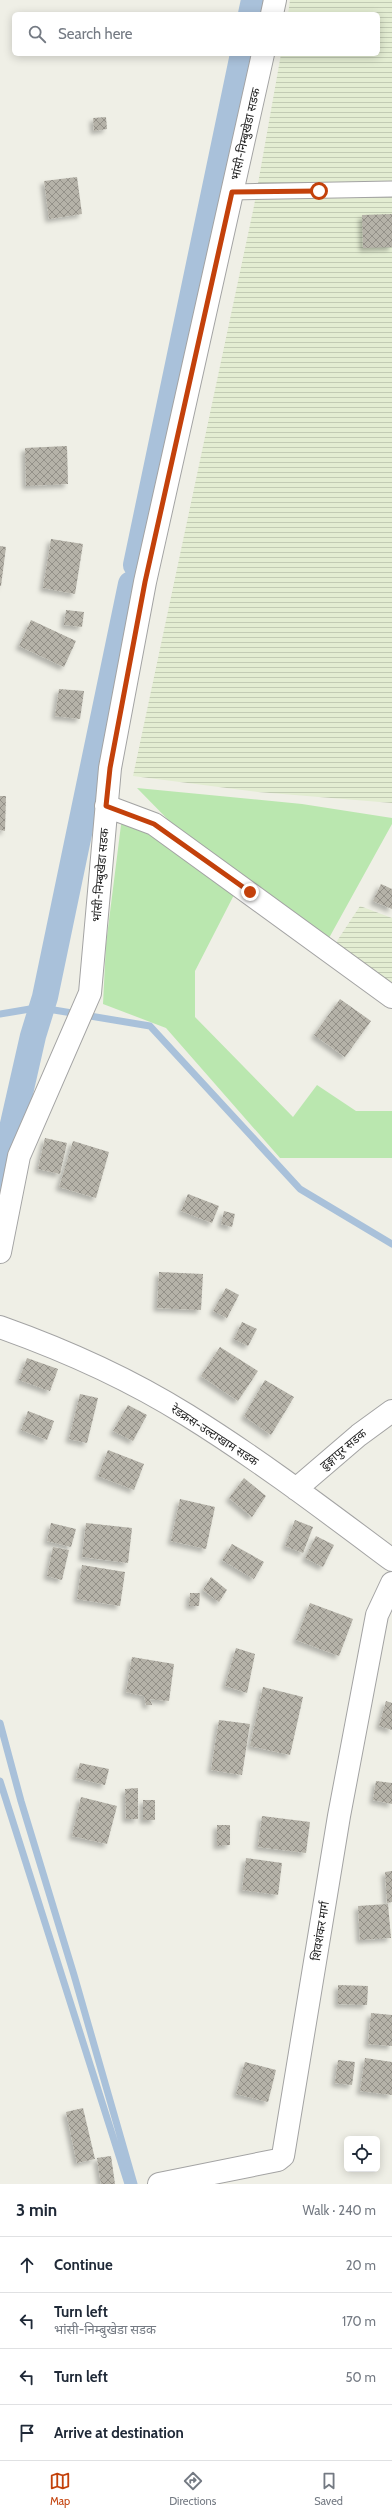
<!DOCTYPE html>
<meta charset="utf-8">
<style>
:root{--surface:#fff;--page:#f2f2f3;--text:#1f2937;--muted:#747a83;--line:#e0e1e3;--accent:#c3410b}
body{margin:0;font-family:Cabin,"Noto Sans Devanagari",sans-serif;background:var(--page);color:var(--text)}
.controls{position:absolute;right:12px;bottom:12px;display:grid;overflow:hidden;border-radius:6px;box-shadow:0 2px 10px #0003}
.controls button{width:36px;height:36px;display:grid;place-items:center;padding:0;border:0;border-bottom:1px solid var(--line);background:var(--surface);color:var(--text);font:20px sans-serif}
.stop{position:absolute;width:12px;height:12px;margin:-9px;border:3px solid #c3410b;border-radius:50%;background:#fff}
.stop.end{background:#c3410b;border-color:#fff;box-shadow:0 1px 4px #0008}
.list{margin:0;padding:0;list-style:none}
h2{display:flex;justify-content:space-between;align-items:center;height:52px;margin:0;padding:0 16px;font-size:17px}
h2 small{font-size:13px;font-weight:400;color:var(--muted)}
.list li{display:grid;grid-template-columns:26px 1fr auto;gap:12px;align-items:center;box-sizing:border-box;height:56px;padding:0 16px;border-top:1px solid var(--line)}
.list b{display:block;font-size:15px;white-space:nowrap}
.list p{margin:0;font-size:13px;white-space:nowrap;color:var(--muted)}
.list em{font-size:13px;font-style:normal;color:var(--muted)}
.icon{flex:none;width:22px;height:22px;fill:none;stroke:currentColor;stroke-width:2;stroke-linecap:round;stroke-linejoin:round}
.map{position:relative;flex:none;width:392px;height:2184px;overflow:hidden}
.search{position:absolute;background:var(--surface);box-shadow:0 2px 10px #0003;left:12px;right:12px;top:12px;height:44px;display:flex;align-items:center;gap:10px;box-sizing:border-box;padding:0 14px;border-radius:6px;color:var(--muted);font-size:15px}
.sheet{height:276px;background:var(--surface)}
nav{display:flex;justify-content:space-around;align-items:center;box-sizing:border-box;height:56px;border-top:1px solid var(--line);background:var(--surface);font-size:11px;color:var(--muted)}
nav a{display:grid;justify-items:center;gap:2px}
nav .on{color:var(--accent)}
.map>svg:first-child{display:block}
.farmland{fill:url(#farmland-rules)}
.grass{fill:#bae7af}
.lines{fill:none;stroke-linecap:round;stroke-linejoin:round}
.stream{stroke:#a9c1da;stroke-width:7}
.canal{stroke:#a9c1da;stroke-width:26}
.building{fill:url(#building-cross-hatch);filter:url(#shadow)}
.lane-casing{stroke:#a3a3a3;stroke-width:17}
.street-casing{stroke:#a3a3a3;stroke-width:24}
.lane{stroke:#fff;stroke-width:15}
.street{stroke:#fff;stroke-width:22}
.route{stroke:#c3410b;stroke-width:5}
.labels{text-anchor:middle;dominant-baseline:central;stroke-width:3.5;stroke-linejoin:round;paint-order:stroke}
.street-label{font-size:12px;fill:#1f1f1f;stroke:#fff}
</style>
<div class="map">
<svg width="392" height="2184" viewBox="0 0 392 2184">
<defs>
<pattern id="farmland-rules" width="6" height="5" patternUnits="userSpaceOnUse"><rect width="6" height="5" fill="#e3edd2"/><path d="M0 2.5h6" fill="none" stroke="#c2cbb4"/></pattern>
<pattern id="building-cross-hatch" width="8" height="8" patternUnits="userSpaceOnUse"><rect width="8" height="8" fill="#b5b2a8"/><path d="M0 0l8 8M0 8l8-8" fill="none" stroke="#939088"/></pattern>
<filter id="shadow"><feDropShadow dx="-3.5" dy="3.5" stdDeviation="2" flood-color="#0004"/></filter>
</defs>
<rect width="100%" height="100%" fill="#efefe6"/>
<path class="farmland" d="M 290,0 L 392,0 L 392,803 L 258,792 L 133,776 L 254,206 L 281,54 L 378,54 L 378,14 L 288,14 Z
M 360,906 L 392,918 L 392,985 L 335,944 Z"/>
<path class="grass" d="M 137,788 L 302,804 L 392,818 L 392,824 L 329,938 L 183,835 Z
M 122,817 L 236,891 L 195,971 L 195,1017 L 293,1117 L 317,1085 L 356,1111 L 392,1111 L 392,1158 L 280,1158 L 166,1028 L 103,1004 L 106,944 Z"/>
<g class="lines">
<path class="stream" d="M 0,1014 L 30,1009 L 54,1010 L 150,1026 L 300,1189 L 392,1244
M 0,1723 L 21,1801 L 74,1975 L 134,2184
M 0,1781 L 128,2184"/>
<path class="canal" d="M 251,14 L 254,0
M 136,565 L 243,54
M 0,1181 L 33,1036 L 45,997 L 131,584"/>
</g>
<path class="building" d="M 106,117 L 107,129 L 94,131 L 93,118 Z
M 77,177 L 82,214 L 49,219 L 44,181 Z
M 392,214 L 392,247 L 363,248 L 362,215 Z
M 67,446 L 68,484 L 26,486 L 25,448 Z
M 51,539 L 83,544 L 75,594 L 43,588 Z
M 0,546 L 6,547 L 1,586 L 0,586 Z
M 66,610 L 84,612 L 82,627 L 64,625 Z
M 31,620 L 76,641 L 64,667 L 19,646 Z
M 59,689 L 84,691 L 80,719 L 55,716 Z
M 0,796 L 6,796 L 5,831 L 0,830 Z
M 381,884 L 392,889 L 392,909 L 373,901 Z
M 340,999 L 371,1021 L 345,1057 L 314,1035 Z
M 45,1138 L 67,1143 L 60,1174 L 38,1169 Z
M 73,1141 L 109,1152 L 96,1198 L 59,1187 Z
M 188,1194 L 219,1206 L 212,1223 L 181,1211 Z
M 224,1211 L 235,1214 L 232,1227 L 221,1224 Z
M 159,1272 L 203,1274 L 201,1310 L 157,1308 Z
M 226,1288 L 239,1295 L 227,1318 L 213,1311 Z
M 242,1322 L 257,1329 L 248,1346 L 234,1339 Z
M 220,1347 L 258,1371 L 238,1401 L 201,1376 Z
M 27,1358 L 58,1369 L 50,1391 L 19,1380 Z
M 265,1380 L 294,1397 L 271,1435 L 244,1416 Z
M 80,1394 L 98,1398 L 87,1443 L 69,1439 Z
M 128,1405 L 147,1415 L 133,1441 L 113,1431 Z
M 28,1411 L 54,1421 L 47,1440 L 21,1430 Z
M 108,1450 L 144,1464 L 134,1490 L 98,1476 Z
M 244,1478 L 266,1496 L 252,1517 L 229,1498 Z
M 180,1499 L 215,1507 L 206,1549 L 171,1541 Z
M 295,1520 L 313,1527 L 303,1553 L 285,1546 Z
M 51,1523 L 76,1529 L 71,1547 L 47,1541 Z
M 86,1523 L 132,1528 L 128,1563 L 82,1557 Z
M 316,1536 L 334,1545 L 323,1567 L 305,1558 Z
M 232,1544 L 264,1562 L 254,1579 L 222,1560 Z
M 53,1547 L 69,1550 L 62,1580 L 47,1576 Z
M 82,1565 L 125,1572 L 120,1606 L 77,1599 Z
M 211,1577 L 227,1590 L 219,1602 L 203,1590 Z
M 190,1593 L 200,1593 L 199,1606 L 189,1606 Z
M 310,1603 L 353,1619 L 339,1656 L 296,1640 Z
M 236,1648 L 255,1654 L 247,1693 L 225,1686 Z
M 132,1657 L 174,1664 L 169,1701 L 150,1699 L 152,1705 L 146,1705 L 144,1696 L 126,1692 Z
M 263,1687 L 303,1697 L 290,1755 L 250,1746 Z
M 386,1701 L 392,1703 L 392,1730 L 379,1726 Z
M 219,1720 L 250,1724 L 242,1775 L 211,1770 Z
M 80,1763 L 109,1769 L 105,1785 L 76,1778 Z
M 376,1781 L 392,1783 L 392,1804 L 373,1800 Z
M 138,1788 L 138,1819 L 126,1819 L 125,1789 Z
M 81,1797 L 117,1806 L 107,1844 L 72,1836 Z
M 143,1800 L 155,1800 L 155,1820 L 143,1820 Z
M 262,1816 L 310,1822 L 306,1853 L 258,1847 Z
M 217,1825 L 230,1825 L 230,1845 L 217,1846 Z
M 246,1858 L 282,1863 L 278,1895 L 242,1890 Z
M 392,1871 L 392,1902 L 387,1903 L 385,1872 Z
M 388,1904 L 391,1938 L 360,1940 L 358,1906 Z
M 338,1985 L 368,1986 L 367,2005 L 338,2004 Z
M 371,2013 L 392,2015 L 392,2046 L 368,2044 Z
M 365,2058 L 392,2062 L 392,2095 L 360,2091 Z
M 338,2060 L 355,2062 L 352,2085 L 335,2083 Z
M 245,2062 L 276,2070 L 268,2102 L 236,2094 Z
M 83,2108 L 95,2159 L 77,2163 L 66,2112 Z
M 111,2156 L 115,2184 L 101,2184 L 97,2158 Z"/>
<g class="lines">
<g class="lane-casing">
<path id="lane" d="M 232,192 L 392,189"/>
</g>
<g class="street-casing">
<path id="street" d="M 272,14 L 275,0
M 106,806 L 154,824 L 392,997
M 0,1252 L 19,1156 L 90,993 L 110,768 L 145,582 L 263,54
M 0,1327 C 62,1349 131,1380 187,1415 C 258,1459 325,1510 392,1560
M 296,1489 L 359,1435 L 392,1411
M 159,2184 L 278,2160 L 283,2156 L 339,1816 L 377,1615 L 392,1583"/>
</g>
<use href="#lane" class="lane"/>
<use href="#street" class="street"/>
</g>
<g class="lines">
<path class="route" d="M 250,892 L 154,824 L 106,806 L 110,768 L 145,582 L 232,192 L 319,191"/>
</g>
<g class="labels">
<g class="street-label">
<text transform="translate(245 134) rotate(-77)">भांसी-निम्बुखेडा सडक</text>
<text transform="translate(100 875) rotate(-85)">भांसी-निम्बुखेडा सडक</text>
<text transform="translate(215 1435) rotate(33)">रेडक्रस-उल्टाखाम सडक</text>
<text transform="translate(343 1449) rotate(-40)">ढुङ्गापुर सडक</text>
<text transform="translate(320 1931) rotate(-81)">शिवशंकर मार्ग</text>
</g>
</g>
</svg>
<div class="controls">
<button><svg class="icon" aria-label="locate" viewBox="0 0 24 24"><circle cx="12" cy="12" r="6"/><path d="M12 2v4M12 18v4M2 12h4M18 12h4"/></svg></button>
</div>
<div class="stop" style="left:319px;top:191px"></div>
<div class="stop end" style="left:250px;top:892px"></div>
<div class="search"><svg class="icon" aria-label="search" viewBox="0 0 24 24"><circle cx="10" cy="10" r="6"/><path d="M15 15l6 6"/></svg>Search here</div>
</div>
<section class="sheet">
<h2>3 min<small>Walk · 240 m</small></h2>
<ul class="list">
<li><svg class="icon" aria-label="ahead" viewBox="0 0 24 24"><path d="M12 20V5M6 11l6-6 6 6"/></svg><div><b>Continue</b></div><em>20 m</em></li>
<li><svg class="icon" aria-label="left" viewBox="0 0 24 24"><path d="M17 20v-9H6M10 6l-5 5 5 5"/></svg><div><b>Turn left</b><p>भांसी-निम्बुखेडा सडक</p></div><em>170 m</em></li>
<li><svg class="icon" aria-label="left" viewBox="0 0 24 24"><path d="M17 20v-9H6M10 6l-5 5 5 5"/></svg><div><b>Turn left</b></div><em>50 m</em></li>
<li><svg class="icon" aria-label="arrive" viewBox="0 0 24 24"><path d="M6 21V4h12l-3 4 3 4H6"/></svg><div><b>Arrive at destination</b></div></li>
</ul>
</section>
<nav>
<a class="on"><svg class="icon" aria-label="map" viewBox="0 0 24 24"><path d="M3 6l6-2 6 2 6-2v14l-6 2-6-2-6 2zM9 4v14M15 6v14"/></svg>Map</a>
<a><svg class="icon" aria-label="directions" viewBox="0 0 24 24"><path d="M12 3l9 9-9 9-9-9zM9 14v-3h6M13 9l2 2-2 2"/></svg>Directions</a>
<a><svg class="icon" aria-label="saved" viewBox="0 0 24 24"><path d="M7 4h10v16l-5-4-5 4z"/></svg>Saved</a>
</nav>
